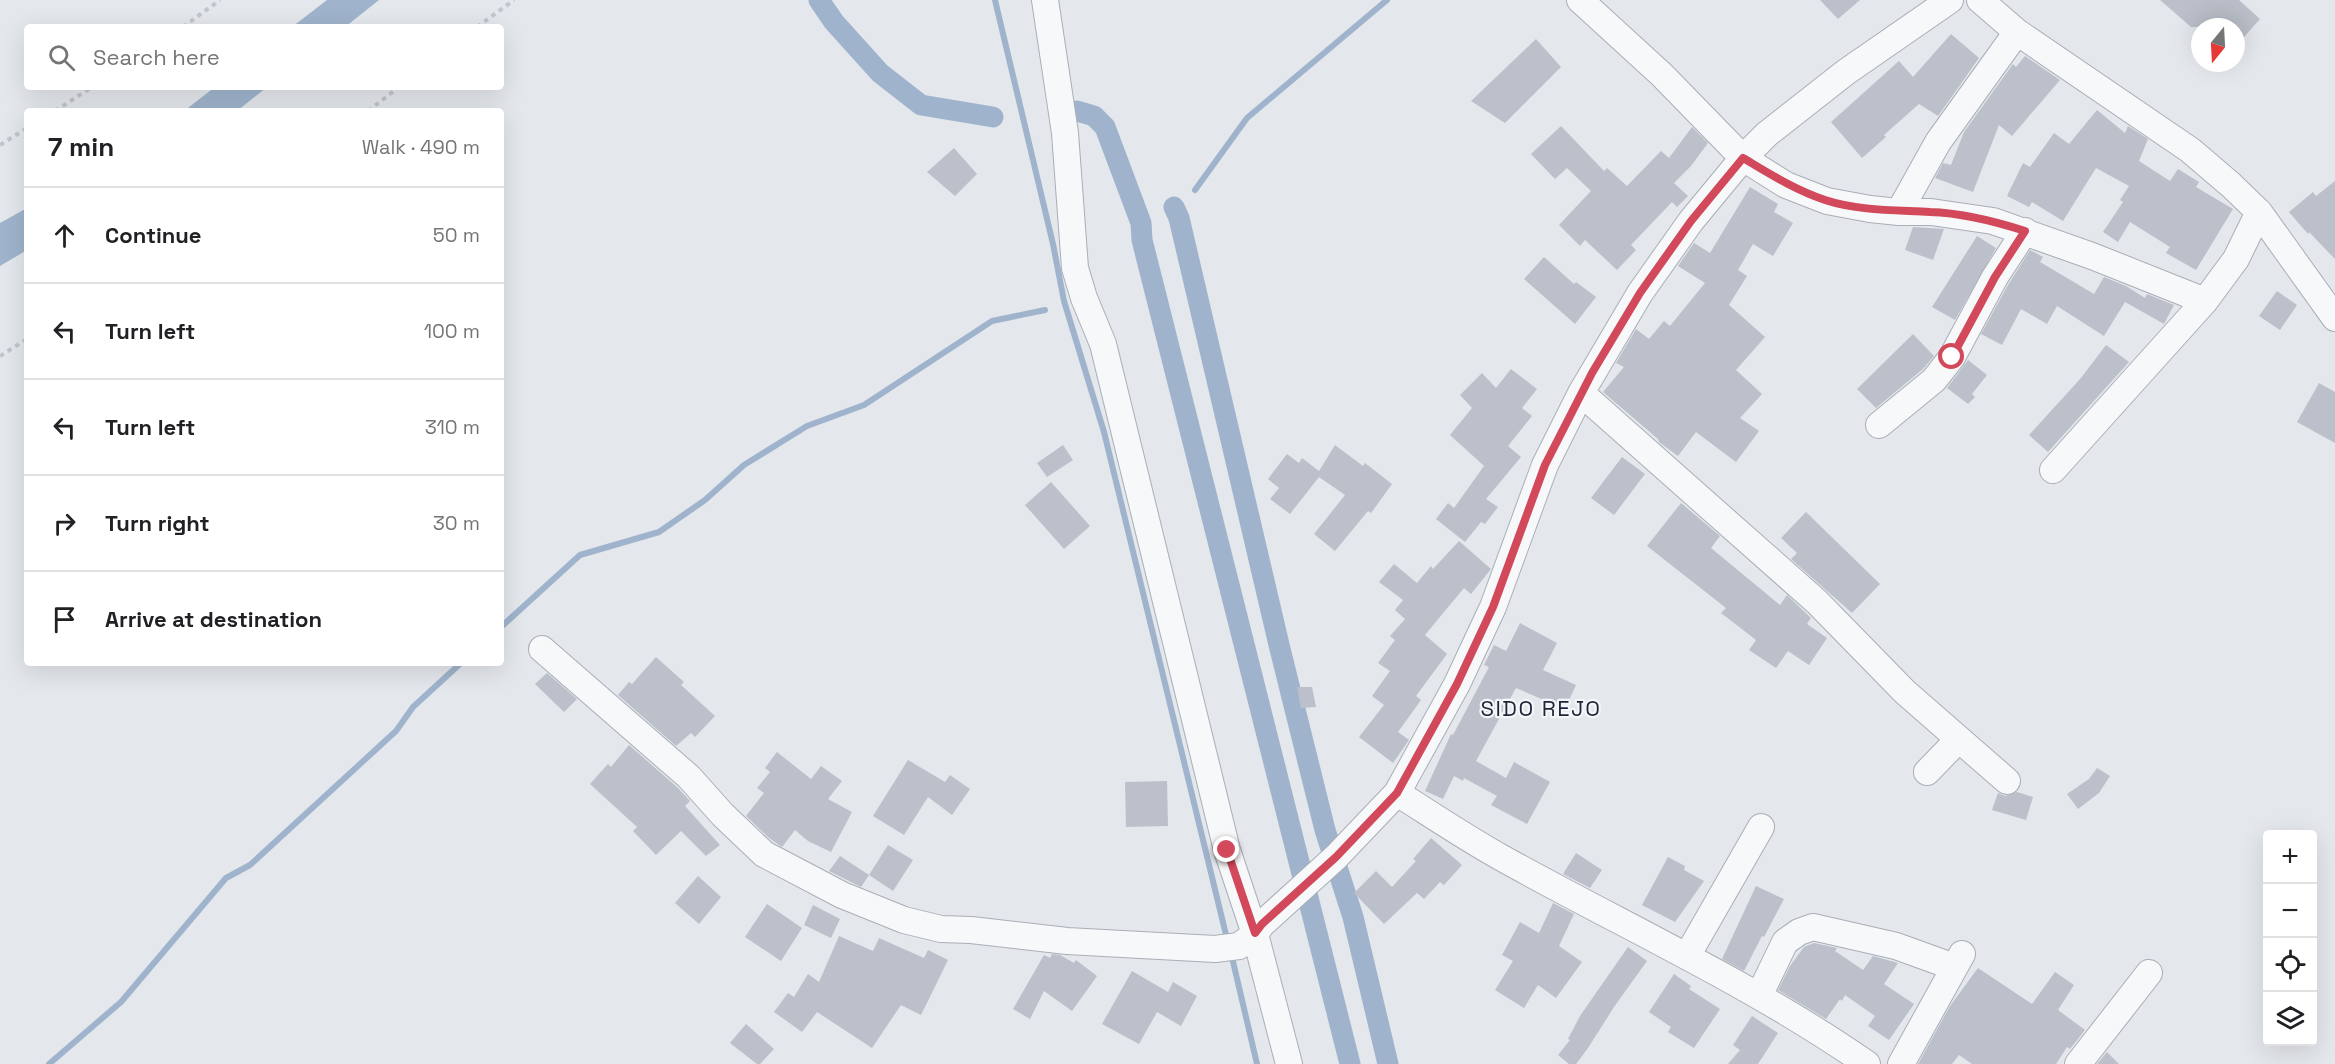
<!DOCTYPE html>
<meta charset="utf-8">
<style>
:root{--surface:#fff;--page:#f2f2f2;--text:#202124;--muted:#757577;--line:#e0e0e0}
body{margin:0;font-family:"Space Grotesk",sans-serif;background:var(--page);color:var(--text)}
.controls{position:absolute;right:18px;bottom:18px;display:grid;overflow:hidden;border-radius:6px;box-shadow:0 6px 24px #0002}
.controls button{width:54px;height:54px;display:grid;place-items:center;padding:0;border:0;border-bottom:2px solid var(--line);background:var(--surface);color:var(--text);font:30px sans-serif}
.compass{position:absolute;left:2191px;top:18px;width:54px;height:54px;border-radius:50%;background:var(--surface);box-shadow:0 6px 24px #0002;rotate:198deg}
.stop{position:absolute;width:18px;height:18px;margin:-14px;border:4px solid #d1495b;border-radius:50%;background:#fff}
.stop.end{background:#d1495b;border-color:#fff;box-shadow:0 2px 6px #0008}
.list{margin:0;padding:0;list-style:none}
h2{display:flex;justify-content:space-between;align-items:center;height:78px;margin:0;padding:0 24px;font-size:26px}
h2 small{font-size:20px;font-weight:400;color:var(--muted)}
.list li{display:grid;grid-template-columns:39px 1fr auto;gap:18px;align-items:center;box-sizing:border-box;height:96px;padding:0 24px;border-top:2px solid var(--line)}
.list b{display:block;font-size:22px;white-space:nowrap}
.list em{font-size:20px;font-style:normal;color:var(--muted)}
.icon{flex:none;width:33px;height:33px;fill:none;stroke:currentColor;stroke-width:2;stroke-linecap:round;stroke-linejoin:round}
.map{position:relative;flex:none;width:2335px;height:1064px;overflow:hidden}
.search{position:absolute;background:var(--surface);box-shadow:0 6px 24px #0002;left:24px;top:24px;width:480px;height:66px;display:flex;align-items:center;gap:15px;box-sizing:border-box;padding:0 21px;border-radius:6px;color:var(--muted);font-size:22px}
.panel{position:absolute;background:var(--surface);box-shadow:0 6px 24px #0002;left:24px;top:108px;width:480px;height:558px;border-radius:6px}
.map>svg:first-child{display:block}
.water{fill:#9fb4cc}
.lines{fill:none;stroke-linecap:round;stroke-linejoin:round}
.stream{stroke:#9fb4cc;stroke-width:6}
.canal{stroke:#9fb4cc;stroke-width:21}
.building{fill:#bbc0ca}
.minor-casing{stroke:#a9aeb7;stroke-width:28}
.path{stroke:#c2c5cb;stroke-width:4;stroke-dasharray:4.5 4.5;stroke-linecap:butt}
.minor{stroke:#f7f8fa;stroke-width:26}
.route{stroke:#d1495b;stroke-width:8}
.labels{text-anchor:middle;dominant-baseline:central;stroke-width:4.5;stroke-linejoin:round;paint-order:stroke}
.quarter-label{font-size:22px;letter-spacing:1.5px;fill:#1d2536;stroke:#f4f6f9}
</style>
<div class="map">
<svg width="2335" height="1064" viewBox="0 0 2335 1064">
<rect width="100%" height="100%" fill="#e4e7ec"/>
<path class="water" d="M 327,0 L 379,0 L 345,27 L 292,27 Z
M 215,87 L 267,87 L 237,111 L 184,111 Z
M 27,208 L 27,250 L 0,266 L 0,223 Z"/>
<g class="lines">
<path class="stream" d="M 995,0 L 1053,244 L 1064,301 L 1104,432 L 1228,943
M 1195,190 L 1247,118 L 1387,0
M 501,627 L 580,555 L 659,532 L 705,500 L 744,465 L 807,426 L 864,405 L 992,321 L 1045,310
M 1231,953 L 1257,1064
M 49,1064 L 121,1002 L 226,878 L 250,865 L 396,731 L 413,707 L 461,663"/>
<path class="canal" d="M 819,0 L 834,22 L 880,73 L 921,105 L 993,117
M 1077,111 L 1094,116 L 1105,127 L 1141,223 L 1142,240 L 1350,1064
M 1174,207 L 1179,218 L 1280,649 L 1325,830 L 1353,917 L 1388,1064"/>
</g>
<path class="building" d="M 1820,0 L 1860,0 L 1838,19 Z
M 2160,0 L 2239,0 L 2260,19 L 2236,46 L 2236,27 L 2191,27 Z
M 1951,34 L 1979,58 L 1953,95 L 1938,116 L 1919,104 L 1884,135 L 1886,137 L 1862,158 L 1831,122 L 1899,61 L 1913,77 Z
M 1536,39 L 1561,67 L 1505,123 L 1471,101 Z
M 2025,56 L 2060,80 L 2012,136 L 1999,125 L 1973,192 L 1935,178 L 1943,163 L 1951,165 L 1964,132 L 2013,64 L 2016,67 Z
M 2097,110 L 2125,133 L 2128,126 L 2148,139 L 2139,161 L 2170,181 L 2178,169 L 2199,182 L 2196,187 L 2233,209 L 2196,270 L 2166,253 L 2170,247 L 2130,222 L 2118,242 L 2103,232 L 2123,202 L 2120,200 L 2129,186 L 2096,168 L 2063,221 L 2032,202 L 2029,207 L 2007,196 L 2023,163 L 2030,167 L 2054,133 L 2069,144 Z
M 1561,126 L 1604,171 L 1607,168 L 1627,186 L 1661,151 L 1669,158 L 1692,127 L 1708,143 L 1691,166 L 1674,183 L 1688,196 L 1677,207 L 1672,202 L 1631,245 L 1636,250 L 1617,270 L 1585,240 L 1580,246 L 1559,225 L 1591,191 L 1567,168 L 1555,179 L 1531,154 Z
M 954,148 L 977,174 L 955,196 L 927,172 Z
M 2335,181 L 2335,259 L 2309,232 L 2308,234 L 2289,212 L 2313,192 L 2316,196 Z
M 1750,187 L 1778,204 L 1774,212 L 1793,223 L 1773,256 L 1753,244 L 1738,270 L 1747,276 L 1729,305 L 1765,337 L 1736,370 L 1762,394 L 1740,418 L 1759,431 L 1736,462 L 1696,432 L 1678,456 L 1659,442 L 1658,439 L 1603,392 L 1624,367 L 1616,363 L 1636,329 L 1649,339 L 1664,321 L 1670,326 L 1705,283 L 1678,266 L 1694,243 L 1710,253 Z
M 1913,227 L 1944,229 L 1933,260 L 1905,250 Z
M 1977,236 L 1996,248 L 1955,320 L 1932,307 Z
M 2030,250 L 2043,257 L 2040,262 L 2094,294 L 2104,277 L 2126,286 L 2145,298 L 2147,294 L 2174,305 L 2164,324 L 2125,302 L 2104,336 L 2057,306 L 2047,324 L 2021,309 L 2002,345 L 1981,334 L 2008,285 Z
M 1544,257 L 1574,284 L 1576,282 L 1596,297 L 1575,324 L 1524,279 Z
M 2277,291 L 2297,305 L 2280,330 L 2259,316 Z
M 1913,334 L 1934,356 L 1923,369 L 1876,408 L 1857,389 Z
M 2106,345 L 2129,362 L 2048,452 L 2029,435 L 2081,378 Z
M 1968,360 L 1987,375 L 1972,394 L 1975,397 L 1968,404 L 1947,388 Z
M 1511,369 L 1537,389 L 1522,408 L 1532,416 L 1508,446 L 1521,457 L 1486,499 L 1498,507 L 1485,524 L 1481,522 L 1465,542 L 1436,519 L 1448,503 L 1454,508 L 1484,466 L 1450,435 L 1472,408 L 1460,395 L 1482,373 L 1496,388 Z
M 2319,383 L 2335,392 L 2335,443 L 2297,422 Z
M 1063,445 L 1073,460 L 1047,477 L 1037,463 Z
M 1335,445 L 1363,466 L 1365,463 L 1392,484 L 1371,513 L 1368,511 L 1335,551 L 1314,534 L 1345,495 L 1319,477 L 1290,514 L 1270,499 L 1279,488 L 1268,479 L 1287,454 L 1299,463 L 1302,458 L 1319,471 Z
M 1622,457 L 1645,474 L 1614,515 L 1591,498 Z
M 1051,482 L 1090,526 L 1064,549 L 1025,505 Z
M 1681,503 L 1720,536 L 1711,548 L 1780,605 L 1787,595 L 1811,618 L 1807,624 L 1827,638 L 1809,665 L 1788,651 L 1776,668 L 1749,650 L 1756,640 L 1721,613 L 1726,608 L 1647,546 Z
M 1806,512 L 1880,584 L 1852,613 L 1791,559 L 1797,553 L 1781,538 Z
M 1459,541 L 1491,569 L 1471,594 L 1464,588 L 1425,635 L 1447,654 L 1416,696 L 1421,700 L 1398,732 L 1409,740 L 1393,763 L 1359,737 L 1384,705 L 1372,696 L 1390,671 L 1378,663 L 1395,640 L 1390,636 L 1405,619 L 1395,610 L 1403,600 L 1379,582 L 1394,564 L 1417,583 L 1431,566 L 1433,569 Z
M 1520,623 L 1557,643 L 1543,670 L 1576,685 L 1565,709 L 1516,688 L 1476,761 L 1506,778 L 1514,762 L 1550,782 L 1527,824 L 1491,805 L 1497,796 L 1464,778 L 1463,781 L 1454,776 L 1443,799 L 1425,791 L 1451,734 L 1453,735 L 1489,667 L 1484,665 L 1494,645 L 1506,651 Z
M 656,657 L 684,682 L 681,685 L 715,716 L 695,737 L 691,733 L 676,746 L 618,695 L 629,682 L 632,684 Z
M 547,673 L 577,699 L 564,712 L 535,684 Z
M 1297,687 L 1312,687 L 1316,707 L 1301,708 Z
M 629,745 L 678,788 L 690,801 L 685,806 L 720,845 L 706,856 L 681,831 L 656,855 L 633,831 L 637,827 L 590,784 L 608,764 L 611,767 Z
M 777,752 L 811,779 L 821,766 L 842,781 L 828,799 L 852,812 L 831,852 L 808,841 L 795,830 L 782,847 L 769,838 L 746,816 L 764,793 L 757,788 L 770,772 L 765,768 Z
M 908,760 L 945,782 L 950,775 L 970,789 L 952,815 L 928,797 L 904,835 L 873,816 Z
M 2097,768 L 2110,776 L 2099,793 L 2078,809 L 2067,794 L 2089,779 Z
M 1167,781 L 1168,826 L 1126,827 L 1125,782 Z
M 2017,792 L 2033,797 L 2026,820 L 1992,810 L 1998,793 L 2005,796 Z
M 1431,838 L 1462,865 L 1444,885 L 1440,882 L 1424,899 L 1417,893 L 1384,924 L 1354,893 L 1376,871 L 1392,887 L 1416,861 L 1413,859 Z
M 888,845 L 913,860 L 893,891 L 869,875 Z
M 1576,853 L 1602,870 L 1590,888 L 1563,874 Z
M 840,856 L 869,875 L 861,887 L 829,871 Z
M 1668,857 L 1685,866 L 1684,870 L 1704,881 L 1675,922 L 1642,905 Z
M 698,876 L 721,897 L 699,924 L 675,903 Z
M 1756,886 L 1784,899 L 1764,937 L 1762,936 L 1744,971 L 1722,959 Z
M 1553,903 L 1574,914 L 1559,946 L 1582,962 L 1556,998 L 1538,985 L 1524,1008 L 1495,990 L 1513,961 L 1502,955 L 1520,922 L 1539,933 Z
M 767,904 L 802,928 L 781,961 L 745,937 Z
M 813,905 L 840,919 L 831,938 L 804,925 Z
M 839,936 L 873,951 L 879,938 L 924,958 L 928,950 L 948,960 L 921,1015 L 901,1005 L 872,1048 L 817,1012 L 802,1032 L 774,1012 L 788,993 L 794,997 L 808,974 L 819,982 Z
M 1814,943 L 1837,948 L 1835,951 L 1863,970 L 1873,956 L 1898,963 L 1884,984 L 1914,1004 L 1889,1040 L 1868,1026 L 1875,1016 L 1845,995 L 1842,1001 L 1840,999 L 1826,1019 L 1778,990 L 1790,966 L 1804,947 Z
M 1628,947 L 1647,961 L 1614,1007 L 1588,1048 L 1576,1064 L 1569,1064 L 1558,1055 L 1570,1040 L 1568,1039 L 1580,1016 Z
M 1052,954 L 1060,955 L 1074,963 L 1076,960 L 1097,976 L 1072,1011 L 1044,991 L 1030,1019 L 1013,1009 L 1044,955 L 1050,958 Z
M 1978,968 L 2032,1004 L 2055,972 L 2074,985 L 2058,1010 L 2085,1030 L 2070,1049 L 2067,1047 L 2056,1064 L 1972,1064 L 1959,1055 L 1952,1064 L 1918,1064 L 1950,1006 Z
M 1132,971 L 1168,992 L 1173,982 L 1197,996 L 1181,1026 L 1157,1012 L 1139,1044 L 1102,1024 Z
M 1674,974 L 1691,986 L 1689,989 L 1720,1009 L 1694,1048 L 1668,1032 L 1671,1027 L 1649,1012 Z
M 1752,1016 L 1778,1033 L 1758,1064 L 1728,1064 L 1740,1050 L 1733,1045 Z
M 746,1024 L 774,1049 L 760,1064 L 757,1064 L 730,1043 Z
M 2107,1052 L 2119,1064 L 2097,1064 Z"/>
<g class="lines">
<g class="minor-casing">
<path id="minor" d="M 1045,0 L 1065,133 L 1075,268 L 1084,298 L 1103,344 L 1227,850 L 1255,934 L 1289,1064
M 1580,0 L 1662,75 L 1743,158 L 1786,185 L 1827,201 L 1870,209 L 1899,212 L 1931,212 L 1993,221 L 2092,256 L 2205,301
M 1980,0 L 2017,32 L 2190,150 L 2231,185 L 2259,212 L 2335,318
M 1899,212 L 1938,142 L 2017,32
M 1581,393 L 1817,602 L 1905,692 L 2007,781
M 1879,425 L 1934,380 L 1952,357 L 1995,277 L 2025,231
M 2053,470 L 2205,301 L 2236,259 L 2259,212
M 542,649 L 689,777 L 723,815 L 764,854 L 842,895 L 904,920 L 941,929 L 971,930 L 1067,941 L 1215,949 L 1239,946 L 1255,934 L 1262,924 L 1336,857 L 1397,793 L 1457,684 L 1493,607 L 1545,465 L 1581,393 L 1640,293 L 1691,221 L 1743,158 L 1767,134 L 1846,72 L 1950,0
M 1927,772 L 1959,739
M 1397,793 C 1432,815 1466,838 1502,858 C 1624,926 1752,984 1867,1064
M 1687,956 L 1761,827
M 1759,996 L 1785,942 L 1799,932 L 1813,927 L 1896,946 L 1954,967
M 1901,1064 L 1962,954
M 2078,1064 L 2149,973"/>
</g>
<path class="path" d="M 183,27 L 220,0
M 477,27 L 514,0
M 55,111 L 92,87
M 368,111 L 399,87
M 0,145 L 27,128
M 0,356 L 27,339"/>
<use href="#minor" class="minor"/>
</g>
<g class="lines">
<path class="route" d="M 1227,850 L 1255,933 L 1262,924 L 1336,857 L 1397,793 L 1457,684 L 1493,607 L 1545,465 L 1592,373 L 1640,293 L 1691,221 L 1743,158 C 1770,174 1795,190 1825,200 C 1859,211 1895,210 1930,212 C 1963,213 1994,221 2025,231 L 1995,277 L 1952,357"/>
</g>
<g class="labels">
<g class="quarter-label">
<text x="1541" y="708">SIDO REJO</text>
</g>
</g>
</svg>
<div class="controls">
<button>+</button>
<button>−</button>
<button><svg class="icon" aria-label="locate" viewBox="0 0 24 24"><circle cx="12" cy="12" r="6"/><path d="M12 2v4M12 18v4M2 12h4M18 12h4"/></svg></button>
<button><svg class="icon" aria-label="layers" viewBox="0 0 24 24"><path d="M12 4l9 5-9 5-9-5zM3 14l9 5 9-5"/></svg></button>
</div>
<svg class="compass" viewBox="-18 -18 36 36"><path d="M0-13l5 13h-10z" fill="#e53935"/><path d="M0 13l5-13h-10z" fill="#757577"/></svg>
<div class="stop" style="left:1952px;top:357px"></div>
<div class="stop end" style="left:1227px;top:850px"></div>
<div class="search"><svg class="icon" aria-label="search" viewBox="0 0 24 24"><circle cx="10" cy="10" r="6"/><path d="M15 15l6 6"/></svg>Search here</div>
<section class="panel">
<h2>7 min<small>Walk · 490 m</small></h2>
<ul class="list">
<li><svg class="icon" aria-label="ahead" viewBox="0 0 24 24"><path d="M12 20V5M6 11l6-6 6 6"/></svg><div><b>Continue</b></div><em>50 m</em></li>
<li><svg class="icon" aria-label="left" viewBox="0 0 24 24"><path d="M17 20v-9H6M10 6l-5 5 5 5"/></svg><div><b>Turn left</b></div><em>100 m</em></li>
<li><svg class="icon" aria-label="left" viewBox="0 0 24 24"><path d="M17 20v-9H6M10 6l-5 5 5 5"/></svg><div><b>Turn left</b></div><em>310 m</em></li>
<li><svg class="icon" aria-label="right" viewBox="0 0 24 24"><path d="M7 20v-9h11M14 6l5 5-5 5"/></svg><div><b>Turn right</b></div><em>30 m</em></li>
<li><svg class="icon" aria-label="arrive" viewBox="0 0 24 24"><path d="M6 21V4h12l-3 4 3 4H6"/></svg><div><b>Arrive at destination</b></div></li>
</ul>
</section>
</div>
